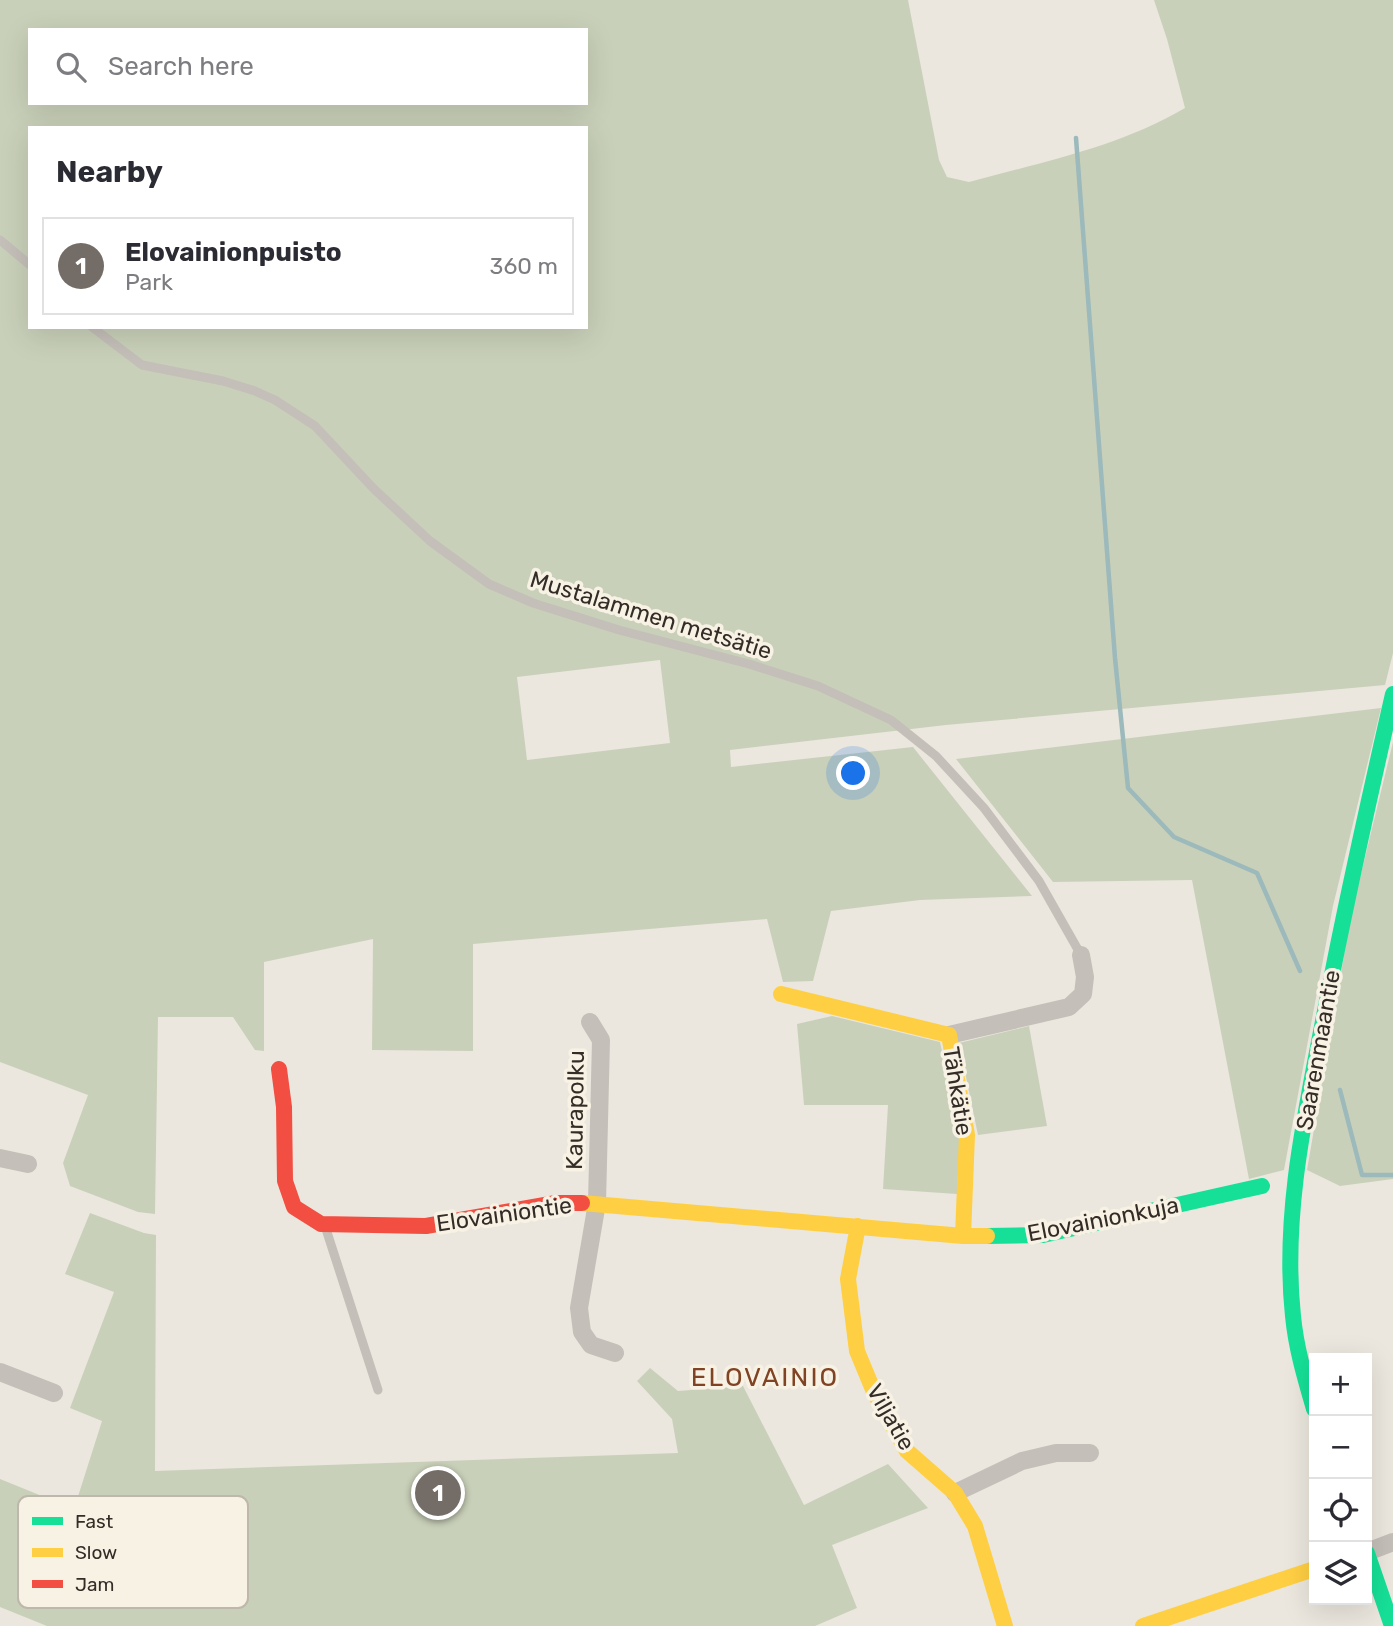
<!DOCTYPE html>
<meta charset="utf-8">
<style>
:root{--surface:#fff;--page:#f7f7f7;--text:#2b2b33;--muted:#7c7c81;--line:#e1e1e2;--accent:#746d67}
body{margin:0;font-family:Rubik,sans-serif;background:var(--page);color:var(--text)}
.controls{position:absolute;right:21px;bottom:21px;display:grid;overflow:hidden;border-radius:0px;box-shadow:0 7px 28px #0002}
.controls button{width:63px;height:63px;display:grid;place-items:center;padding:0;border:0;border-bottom:2px solid var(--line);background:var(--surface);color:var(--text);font:35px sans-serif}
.you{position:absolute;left:854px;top:774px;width:24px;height:24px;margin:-18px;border:5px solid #fff;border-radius:50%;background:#1a73e8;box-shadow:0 0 0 10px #1a73e833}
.badge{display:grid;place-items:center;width:46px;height:46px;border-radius:50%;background:var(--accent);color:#fff;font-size:23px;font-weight:700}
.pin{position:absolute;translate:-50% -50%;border:4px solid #fff;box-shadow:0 2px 7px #0006}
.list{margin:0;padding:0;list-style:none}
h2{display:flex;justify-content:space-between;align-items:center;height:91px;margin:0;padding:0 28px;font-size:30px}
h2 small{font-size:23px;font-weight:400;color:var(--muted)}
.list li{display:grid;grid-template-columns:46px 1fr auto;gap:21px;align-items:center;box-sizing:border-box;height:98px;margin:0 14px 14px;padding:0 14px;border:2px solid var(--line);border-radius:0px}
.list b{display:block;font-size:26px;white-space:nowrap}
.list p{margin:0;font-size:23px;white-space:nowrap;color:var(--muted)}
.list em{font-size:23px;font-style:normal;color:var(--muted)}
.icon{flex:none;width:38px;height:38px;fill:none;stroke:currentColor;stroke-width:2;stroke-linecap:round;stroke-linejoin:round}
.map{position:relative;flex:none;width:1393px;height:1626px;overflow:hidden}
.search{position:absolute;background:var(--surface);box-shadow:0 7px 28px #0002;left:28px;top:28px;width:560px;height:77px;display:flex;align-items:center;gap:18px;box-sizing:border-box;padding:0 24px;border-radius:0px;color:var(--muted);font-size:26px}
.panel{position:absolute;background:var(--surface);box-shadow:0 7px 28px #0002;left:28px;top:126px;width:560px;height:203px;border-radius:0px}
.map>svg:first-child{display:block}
.green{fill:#c9d0b9;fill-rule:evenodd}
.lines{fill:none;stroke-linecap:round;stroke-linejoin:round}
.stream{stroke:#9cb9bb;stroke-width:4.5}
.lane{stroke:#c4bfb8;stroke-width:9}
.street{stroke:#c4bfb8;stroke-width:18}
.fast{stroke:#16e098;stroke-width:16}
.slow{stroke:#ffcf43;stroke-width:16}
.jam{stroke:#f24e42;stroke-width:16}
.labels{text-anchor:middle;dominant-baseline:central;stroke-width:7;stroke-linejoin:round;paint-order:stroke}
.street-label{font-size:23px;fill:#342c27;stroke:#f8f2e5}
.quarter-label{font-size:26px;letter-spacing:2px;fill:#804323;stroke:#f8f2e5}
.key{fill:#f8f2e5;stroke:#bdb7ac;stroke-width:2}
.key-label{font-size:19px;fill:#342c27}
</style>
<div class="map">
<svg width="1393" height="1626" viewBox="0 0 1393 1626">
<rect width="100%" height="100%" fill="#ebe7de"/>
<path class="green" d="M 0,0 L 908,0 L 939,160 L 947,177 L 969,182 C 1042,162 1119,147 1185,108 L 1167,39 L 1154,0 L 1393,0 L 1393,653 L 1385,685 L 946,725 L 730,750 L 731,767 L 913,747 L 1032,896 L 920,900 L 831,911 L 813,981 L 783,982 L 767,919 L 473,944 L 473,1051 L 372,1050 L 373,939 L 264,962 L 264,1051 L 255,1050 L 233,1017 L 158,1017 L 155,1214 L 138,1212 L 70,1186 L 63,1163 L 88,1095 L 0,1062 ZM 30,30 L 586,30 L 586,103 L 30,103 ZM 30,128 L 586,128 L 586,327 L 30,327 ZM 660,660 L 670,743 L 527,760 L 517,677 Z
M 1381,708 L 1333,906 L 1284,1170 L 1249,1179 L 1192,880 L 1053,882 L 956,759 Z
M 1393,742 L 1393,1179 L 1340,1186 L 1307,1170 L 1351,915 Z
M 832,1016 L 940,1042 L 960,1136 L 957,1194 L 883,1189 L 888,1105 L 804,1105 L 797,1024 Z
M 1029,1026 L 1047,1126 L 978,1135 L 959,1043 Z
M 90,1213 L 144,1233 L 156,1235 L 155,1471 L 678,1453 L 672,1419 L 637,1381 L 650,1368 L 678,1391 L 743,1386 L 804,1505 L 888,1464 L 928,1508 L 832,1545 L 857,1608 L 815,1626 L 47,1626 L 0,1607 L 0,1479 L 74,1509 L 102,1421 L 70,1408 L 114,1292 L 65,1274 Z"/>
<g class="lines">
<path class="stream" d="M 1076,138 L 1115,658 L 1128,788 L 1174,837 L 1257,873 L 1300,971
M 1340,1090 L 1362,1175 L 1393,1175"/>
<path class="lane" d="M 0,240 L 30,265
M 92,327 L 142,365 L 223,381 L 255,391 L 275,400 L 315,426 L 374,489 L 430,541 L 489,584 L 533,603 L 619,630 L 749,664 L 818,686 L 891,720 L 936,756 L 984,808 L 1039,881 L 1081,955
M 325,1226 L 378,1390"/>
<path class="street" d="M 590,1022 L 601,1040 L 597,1203 L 579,1308 L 582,1332 L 591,1345 L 615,1353
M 949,1035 L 1069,1007 L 1083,994 L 1085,977 L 1081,955
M 0,1158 L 28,1164
M 0,1372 L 54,1393
M 955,1493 L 1022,1461 L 1056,1453 L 1090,1453
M 1367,1552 L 1393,1542"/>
<path class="fast" d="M 987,1236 L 1043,1235 L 1262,1186
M 1314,1409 C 1305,1378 1296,1348 1293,1316 C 1282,1214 1306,1110 1325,1011 C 1345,905 1369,799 1393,694
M 1367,1553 L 1392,1626"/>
<path class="slow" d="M 781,994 L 949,1035 L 967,1135 L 963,1236
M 582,1203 L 963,1236 L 987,1236
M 858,1226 L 848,1279 L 857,1351 L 874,1392 L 907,1451 L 955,1493 L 975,1526 L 1005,1626
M 1143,1626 L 1314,1569"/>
<path class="jam" d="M 279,1069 L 284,1107 L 285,1181 L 294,1207 L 321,1224 L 426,1226 L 556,1203 L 582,1203"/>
</g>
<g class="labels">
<g class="street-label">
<text transform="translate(651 615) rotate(17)">Mustalammen metsätie</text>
<text transform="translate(1318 1050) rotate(-80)">Saarenmaantie</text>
<text transform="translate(958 1091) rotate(81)">Tähkätie</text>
<text transform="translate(575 1110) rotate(-89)">Kaurapolku</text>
<text transform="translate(504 1214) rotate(-8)">Elovainiontie</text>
<text transform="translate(1103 1219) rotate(-11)">Elovainionkuja</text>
<text transform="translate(891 1417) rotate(60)">Viljatie</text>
</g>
<g class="quarter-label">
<text x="765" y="1377">ELOVAINIO</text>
</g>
</g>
<rect x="18" y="1496" width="230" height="112" rx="10" class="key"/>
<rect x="32" y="1517" width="31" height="8" fill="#16e098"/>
<rect x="32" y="1548" width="31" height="9" fill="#ffcf43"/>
<rect x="32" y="1580" width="31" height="8" fill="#f24e42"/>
<g class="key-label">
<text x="75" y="1528">Fast</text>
<text x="75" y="1559">Slow</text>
<text x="75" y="1591">Jam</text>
</g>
</svg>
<div class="controls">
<button>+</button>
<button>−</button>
<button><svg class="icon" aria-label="locate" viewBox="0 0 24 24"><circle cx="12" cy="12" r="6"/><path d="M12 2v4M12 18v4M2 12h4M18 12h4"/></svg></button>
<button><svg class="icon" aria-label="layers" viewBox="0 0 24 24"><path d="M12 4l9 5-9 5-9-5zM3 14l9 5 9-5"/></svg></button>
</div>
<div class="you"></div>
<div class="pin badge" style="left:438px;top:1493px">1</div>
<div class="search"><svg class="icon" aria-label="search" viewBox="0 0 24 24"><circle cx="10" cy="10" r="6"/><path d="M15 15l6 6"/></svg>Search here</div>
<section class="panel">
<h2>Nearby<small></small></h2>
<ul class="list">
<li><span class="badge">1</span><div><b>Elovainionpuisto</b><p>Park</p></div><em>360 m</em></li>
</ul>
</section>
</div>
